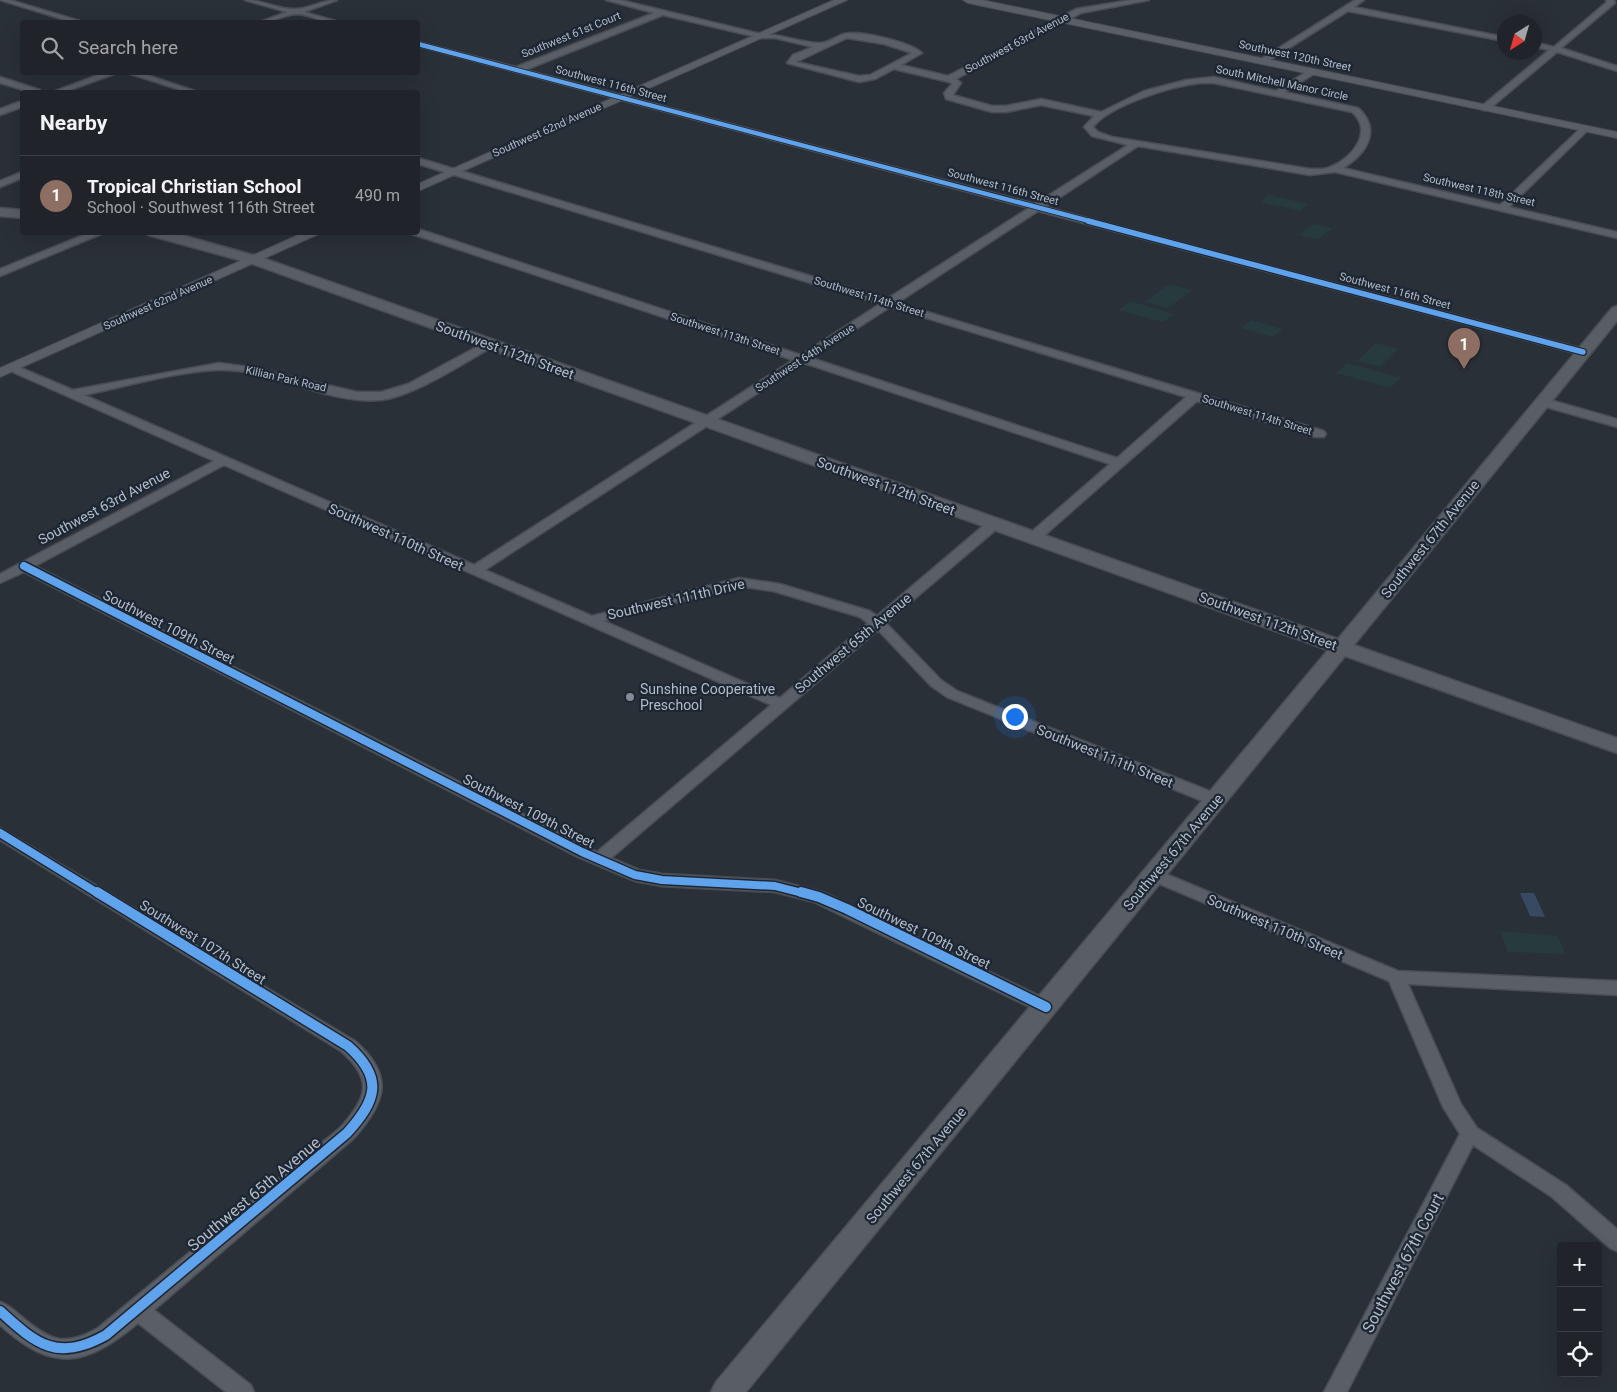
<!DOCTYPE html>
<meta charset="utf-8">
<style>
:root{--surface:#20242a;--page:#282c32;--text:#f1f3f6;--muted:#a2a4a8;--line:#3d4147;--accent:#db2777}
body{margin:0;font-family:Roboto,sans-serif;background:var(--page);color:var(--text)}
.controls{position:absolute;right:15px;bottom:15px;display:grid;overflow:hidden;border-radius:5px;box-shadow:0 5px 20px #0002}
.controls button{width:45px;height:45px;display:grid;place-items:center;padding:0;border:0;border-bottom:1px solid var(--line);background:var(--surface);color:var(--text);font:25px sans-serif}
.compass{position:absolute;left:1497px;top:15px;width:45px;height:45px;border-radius:50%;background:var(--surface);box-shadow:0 5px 20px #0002;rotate:217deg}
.you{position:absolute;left:1014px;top:716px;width:18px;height:18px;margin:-12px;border:4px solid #fff;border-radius:50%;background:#1a73e8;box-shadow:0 0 0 8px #1a73e833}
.badge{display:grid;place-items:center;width:32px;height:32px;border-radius:50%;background:var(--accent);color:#fff;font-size:16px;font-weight:700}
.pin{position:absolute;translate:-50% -41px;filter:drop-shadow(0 1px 2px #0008)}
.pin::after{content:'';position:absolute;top:26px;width:18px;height:15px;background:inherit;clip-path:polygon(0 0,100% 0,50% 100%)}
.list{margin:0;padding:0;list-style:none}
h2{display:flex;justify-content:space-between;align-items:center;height:65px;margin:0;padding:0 20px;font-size:21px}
h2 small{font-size:16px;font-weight:400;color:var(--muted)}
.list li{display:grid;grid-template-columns:32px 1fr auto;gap:15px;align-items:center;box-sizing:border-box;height:80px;padding:0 20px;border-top:1px solid var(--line)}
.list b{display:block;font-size:19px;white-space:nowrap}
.list p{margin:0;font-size:16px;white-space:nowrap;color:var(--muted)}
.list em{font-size:16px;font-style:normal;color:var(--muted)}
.icon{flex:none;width:28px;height:28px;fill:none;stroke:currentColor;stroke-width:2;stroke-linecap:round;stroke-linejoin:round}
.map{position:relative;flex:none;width:1617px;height:1392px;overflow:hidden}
.search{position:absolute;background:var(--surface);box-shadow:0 5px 20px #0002;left:20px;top:20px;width:400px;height:55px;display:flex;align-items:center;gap:12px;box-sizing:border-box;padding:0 18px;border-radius:5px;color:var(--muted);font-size:19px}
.panel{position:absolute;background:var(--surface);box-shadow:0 5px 20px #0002;left:20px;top:90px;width:400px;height:145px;border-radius:5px}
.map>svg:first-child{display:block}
.green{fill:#273a3e}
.water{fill:#384963}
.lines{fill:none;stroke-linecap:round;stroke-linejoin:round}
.minor-casing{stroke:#484c53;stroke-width:3}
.tertiary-casing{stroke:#484c53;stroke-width:2}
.secondary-casing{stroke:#484c53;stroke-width:3}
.minor{fill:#5a5e66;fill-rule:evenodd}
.tertiary{fill:#5a5e66;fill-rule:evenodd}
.secondary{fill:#595d64;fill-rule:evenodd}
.cycleway-far3-casing{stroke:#1d2633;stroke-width:6}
.cycleway-far2-casing{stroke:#1d2633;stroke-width:8}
.cycleway-far1-casing{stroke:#1d2633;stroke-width:11}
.cycleway-casing{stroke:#1d2633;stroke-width:13}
.cycleway-far3{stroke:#60a3ed;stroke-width:4.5}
.cycleway-far2{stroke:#60a3ed;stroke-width:5.5}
.cycleway-far1{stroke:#60a3ed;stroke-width:8}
.cycleway{stroke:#60a3ed;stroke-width:10}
.poi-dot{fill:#848b96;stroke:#1d2633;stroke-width:2}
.labels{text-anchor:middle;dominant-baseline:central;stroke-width:4.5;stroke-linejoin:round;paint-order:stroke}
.far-street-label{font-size:11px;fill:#b4bcc9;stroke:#1d2633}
.street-label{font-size:14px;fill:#b4bcc9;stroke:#1d2633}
.poi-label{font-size:14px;fill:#b4bcc9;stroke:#1d2633;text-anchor:start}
.near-street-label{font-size:16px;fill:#b4bcc9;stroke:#1d2633}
</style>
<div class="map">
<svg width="1617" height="1392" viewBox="0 0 1617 1392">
<rect width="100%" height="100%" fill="#2a3038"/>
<path class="green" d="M 1269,195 L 1308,204 L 1300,211 L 1260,202 Z
M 1314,224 L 1333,228 L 1318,239 L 1299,235 Z
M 1169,284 L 1192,290 L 1168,308 L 1145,302 Z
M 1130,301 L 1174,314 L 1163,322 L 1119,310 Z
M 1251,320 L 1283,329 L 1273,337 L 1241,328 Z
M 1376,343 L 1398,349 L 1380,367 L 1358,361 Z
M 1347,363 L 1401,378 L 1390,388 L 1336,373 Z
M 1500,931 L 1558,936 L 1565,954 L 1508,952 Z"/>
<path class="water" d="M 1520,893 L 1534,893 L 1545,917 L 1530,916 Z"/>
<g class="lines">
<g class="minor-casing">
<path id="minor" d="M 0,0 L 10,0 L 83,22 L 72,22 Z
M 245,0 C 263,0 279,10 295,9 C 309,9 322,0 337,0 L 304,12 L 339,22 C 324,24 310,14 296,14 C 284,15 273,22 260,22 L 287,12 Z
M 606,0 L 620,0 L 761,34 C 781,34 799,42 818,43 C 827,44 836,36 844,34 C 859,30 911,42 922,53 L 901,65 L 948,76 L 1076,9 L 1131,0 L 1149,0 L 1081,13 L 956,79 L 961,83 L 953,95 L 992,106 L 1006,106 L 1041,99 L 1101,112 L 1144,91 L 1186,80 L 1214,77 L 1276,91 L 1311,69 L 1315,72 L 1314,74 L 1284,92 L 1358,108 C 1382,129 1367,154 1343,168 L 1500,205 L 1582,127 L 1589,129 L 1509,207 L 1617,232 L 1617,238 L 1335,172 L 1310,175 L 1138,146 L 1045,207 L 1587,350 L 1587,354 L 1579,354 L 1038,211 L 897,303 L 1324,431 L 1326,434 L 1324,437 L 1316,437 L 1197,401 L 1038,541 L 1028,541 L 1026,538 L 1028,535 L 1110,464 L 804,363 L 485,570 L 592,616 L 739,578 L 780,584 L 870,611 L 877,616 L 989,521 L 999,521 L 1001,524 L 999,527 L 886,623 L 941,680 L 957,691 L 1222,796 L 1224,800 L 1222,804 L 1210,804 L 947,697 L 931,686 L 878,630 L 611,858 L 639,870 L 662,874 L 775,880 L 825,893 L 1052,1002 L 1055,1007 L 1052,1012 L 1046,1014 L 1040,1012 L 814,902 L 775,892 L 662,886 L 635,881 L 576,856 L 24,572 L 0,583 L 0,574 L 214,461 L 8,370 L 8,366 L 16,366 L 73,390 L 219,363 L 249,367 L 357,392 L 381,392 L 408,384 L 486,342 L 494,342 L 494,346 C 464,363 414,396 381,400 C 326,405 273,368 218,370 C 178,371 124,387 84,395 L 474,565 L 793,360 L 412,234 L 411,232 L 418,232 L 418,229 L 801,355 L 880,304 L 418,164 L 418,158 L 887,299 L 1029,208 L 418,46 L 418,42 L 516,67 L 654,13 ZM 663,15 L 761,38 L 775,38 L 813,47 L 793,55 L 787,63 L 859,82 L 875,79 L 894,69 L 949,82 L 952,84 L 944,93 L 946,99 L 992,112 L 1006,112 L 1041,105 L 1094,116 L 1084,127 L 1092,136 L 1128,145 L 1035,204 L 525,70 ZM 847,38 L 884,44 L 912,53 L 870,75 L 859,76 L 796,62 ZM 1200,83 L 1214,83 L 1352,112 C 1374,131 1352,159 1330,167 C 1324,170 1317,169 1310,169 L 1112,137 L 1098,132 L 1093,127 C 1110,105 1172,86 1200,83 ZM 890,307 L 1186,397 L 1117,458 L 811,358 ZM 224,465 L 771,705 L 597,852 L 35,566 ZM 739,586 L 773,591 L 860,617 L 868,623 L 780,698 L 604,621 Z
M 1355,0 L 1364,0 L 1354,7 L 1504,37 L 1504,41 L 1348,11 L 1265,63 L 1258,61 Z
M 1606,0 L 1614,0 L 1615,3 L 1561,48 L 1617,66 L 1617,71 L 1557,52 L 1488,110 L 1482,110 L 1482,106 L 1549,50 L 1534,47 L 1534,42 L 1554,47 L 1607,2 Z
M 106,72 L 120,72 L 64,92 L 53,92 Z
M 124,72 L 138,72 L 198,92 L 187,92 Z
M 0,77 L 40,90 L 41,92 L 30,92 L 0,83 Z
M 19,102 L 22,102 L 22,107 L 0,115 L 0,109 Z
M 22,172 L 22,178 L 0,187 L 0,181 Z
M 91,232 L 106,232 L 0,276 L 0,269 Z
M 1543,398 L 1617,419 L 1617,427 L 1539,405 L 1537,402 Z
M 0,828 L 355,1041 C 395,1076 386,1102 354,1138 L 154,1310 L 251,1385 L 254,1392 L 226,1392 L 138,1323 C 85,1367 53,1373 0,1325 L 0,1302 C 9,1305 15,1311 22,1317 C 50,1341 65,1347 98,1328 L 340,1128 C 367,1098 374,1080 341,1051 L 0,840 Z
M 1154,869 L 1398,971 L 1617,981 L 1617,995 L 1408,984 L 1461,1104 L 1477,1128 L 1566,1185 L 1617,1229 L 1617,1251 L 1610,1248 L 1552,1197 L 1473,1145 L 1347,1392 L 1324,1392 L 1460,1134 L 1443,1107 L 1389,981 L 1148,879 L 1146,875 L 1148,871 Z"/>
</g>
<g class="tertiary-casing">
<path id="tertiary" d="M 834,0 L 847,0 L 418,191 L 418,184 Z
M 963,0 L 982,0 L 1617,132 L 1617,138 L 968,3 Z
M 305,232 L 323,232 L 0,377 L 0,368 Z"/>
</g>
<g class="secondary-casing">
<path id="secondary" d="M 0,208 L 22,210 L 22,218 L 0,216 Z
M 146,232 L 171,232 L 260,257 L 1338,639 L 1612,308 L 1617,306 L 1617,321 L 1354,645 L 1617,738 L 1617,753 L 1345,656 L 746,1392 L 711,1392 L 716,1382 L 1328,650 L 250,263 L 148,235 Z"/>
</g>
<use href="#minor" class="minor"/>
<use href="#tertiary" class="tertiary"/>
<use href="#secondary" class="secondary"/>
<g class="cycleway-far3-casing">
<path id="cycleway-far3" d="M 418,44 L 1093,222"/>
</g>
<g class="cycleway-far2-casing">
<path id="cycleway-far2" d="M 1088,221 L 1583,352"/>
</g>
<g class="cycleway-far1-casing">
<path id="cycleway-far1" d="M 24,566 L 582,852 L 635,875 L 662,880 L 775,886 L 806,894
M 0,833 L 99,894"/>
</g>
<g class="cycleway-casing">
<path id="cycleway" d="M 801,892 L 819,897 L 847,909 L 1046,1007
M 0,1311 C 37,1345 58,1362 106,1335 L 347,1133 C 377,1100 384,1078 348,1046 L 97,892"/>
</g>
<use href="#cycleway-far3" class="cycleway-far3"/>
<use href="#cycleway-far2" class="cycleway-far2"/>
<use href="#cycleway-far1" class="cycleway-far1"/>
<use href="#cycleway" class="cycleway"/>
</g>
<circle class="poi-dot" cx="630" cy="697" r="5"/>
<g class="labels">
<g class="far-street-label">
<text transform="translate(571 35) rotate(-22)">Southwest 61st Court</text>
<text transform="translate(1017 43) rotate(-28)">Southwest 63rd Avenue</text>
<text transform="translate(1295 56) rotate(12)">Southwest 120th Street</text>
<text transform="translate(1282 83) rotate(12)">South Mitchell Manor Circle</text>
<text transform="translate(611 84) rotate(15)">Southwest 116th Street</text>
<text transform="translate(547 130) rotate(-24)">Southwest 62nd Avenue</text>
<text transform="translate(1003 187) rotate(15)">Southwest 116th Street</text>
<text transform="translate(1479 190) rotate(13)">Southwest 118th Street</text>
<text transform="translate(1395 291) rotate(15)">Southwest 116th Street</text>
<text transform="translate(869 297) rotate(17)">Southwest 114th Street</text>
<text transform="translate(158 303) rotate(-24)">Southwest 62nd Avenue</text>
<text transform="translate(725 334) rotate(18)">Southwest 113th Street</text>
<text transform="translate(805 358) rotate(-33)">Southwest 64th Avenue</text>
<text transform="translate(286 379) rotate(13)">Killian Park Road</text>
<text transform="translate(1257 415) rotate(17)">Southwest 114th Street</text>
</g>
<g class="street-label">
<text transform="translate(505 350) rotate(20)">Southwest 112th Street</text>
<text transform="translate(886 486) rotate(20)">Southwest 112th Street</text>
<text transform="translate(104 506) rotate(-28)">Southwest 63rd Avenue</text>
<text transform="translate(396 537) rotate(24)">Southwest 110th Street</text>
<text transform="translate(1430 539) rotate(-51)">Southwest 67th Avenue</text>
<text transform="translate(676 599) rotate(-13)">Southwest 111th Drive</text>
<text transform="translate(1268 621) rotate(20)">Southwest 112th Street</text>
<text transform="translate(169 627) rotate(27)">Southwest 109th Street</text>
<text transform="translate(853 643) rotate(-40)">Southwest 65th Avenue</text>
<text transform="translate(1105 756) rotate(22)">Southwest 111th Street</text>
<text transform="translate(529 811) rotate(27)">Southwest 109th Street</text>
<text transform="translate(1173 852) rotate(-50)">Southwest 67th Avenue</text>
<text transform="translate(1275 927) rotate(23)">Southwest 110th Street</text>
<text transform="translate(924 933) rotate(26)">Southwest 109th Street</text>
<text transform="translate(203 942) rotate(32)">Southwest 107th Street</text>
<text transform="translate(916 1165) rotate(-50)">Southwest 67th Avenue</text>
</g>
<g class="poi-label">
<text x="640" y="689">Sunshine Cooperative<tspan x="640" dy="16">Preschool</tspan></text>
</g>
<g class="near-street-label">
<text transform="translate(254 1194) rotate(-40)">Southwest 65th Avenue</text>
<text transform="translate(1403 1263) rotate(-62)">Southwest 67th Court</text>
</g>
</g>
</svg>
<div class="controls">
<button>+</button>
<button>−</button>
<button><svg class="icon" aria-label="locate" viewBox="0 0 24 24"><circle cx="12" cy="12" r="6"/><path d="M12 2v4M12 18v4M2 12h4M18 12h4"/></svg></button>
</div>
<svg class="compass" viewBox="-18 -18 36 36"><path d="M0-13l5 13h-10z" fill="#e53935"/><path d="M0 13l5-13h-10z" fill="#a2a4a8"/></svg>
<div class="you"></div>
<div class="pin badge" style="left:1464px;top:369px;background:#8d6e63">1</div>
<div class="search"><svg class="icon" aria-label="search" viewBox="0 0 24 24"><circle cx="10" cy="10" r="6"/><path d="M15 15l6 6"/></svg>Search here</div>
<section class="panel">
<h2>Nearby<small></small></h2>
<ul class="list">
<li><span class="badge" style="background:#8d6e63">1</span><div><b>Tropical Christian School</b><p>School · Southwest 116th Street</p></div><em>490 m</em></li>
</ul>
</section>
</div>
